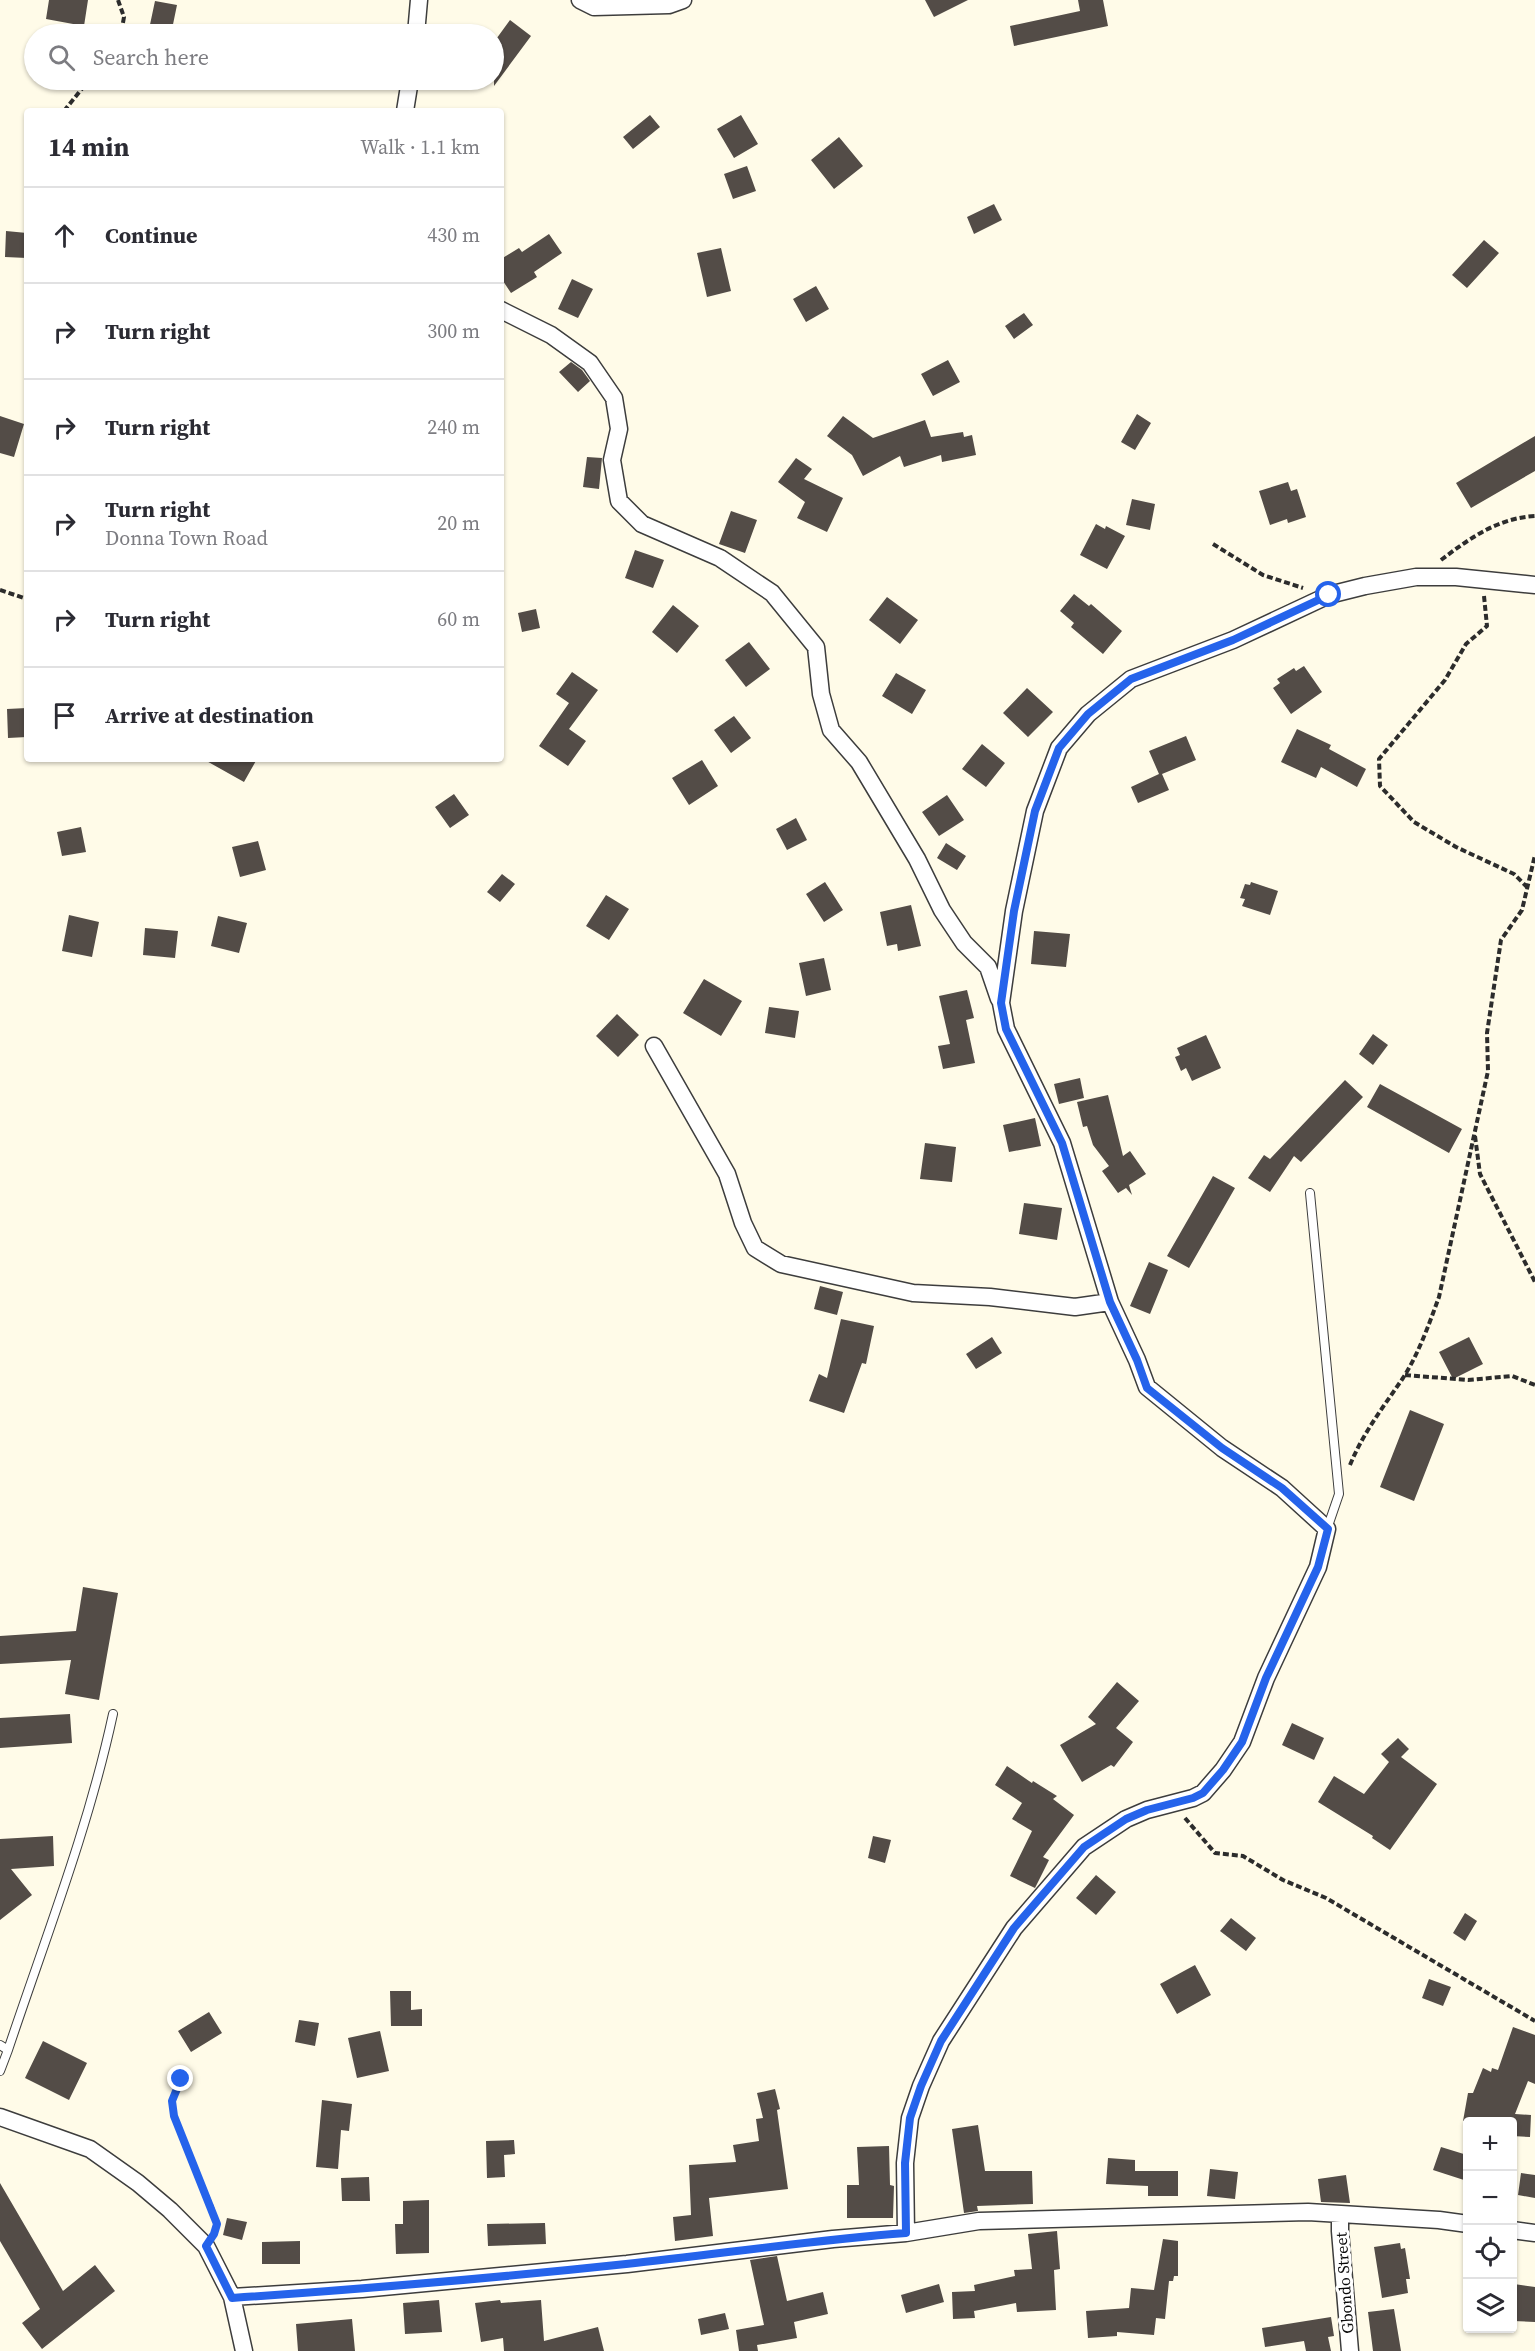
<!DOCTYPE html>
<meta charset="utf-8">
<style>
:root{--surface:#fff;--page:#f7f7f7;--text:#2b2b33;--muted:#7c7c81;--line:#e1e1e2}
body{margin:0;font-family:"Source Serif 4",serif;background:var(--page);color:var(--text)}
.controls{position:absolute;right:18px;bottom:18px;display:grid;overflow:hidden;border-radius:6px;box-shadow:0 2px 4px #0004}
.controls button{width:54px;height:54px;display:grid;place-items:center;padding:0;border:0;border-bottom:2px solid var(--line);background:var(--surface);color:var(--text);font:30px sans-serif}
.stop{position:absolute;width:18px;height:18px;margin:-14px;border:4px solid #2563eb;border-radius:50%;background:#fff}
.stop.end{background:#2563eb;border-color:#fff;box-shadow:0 2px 6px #0008}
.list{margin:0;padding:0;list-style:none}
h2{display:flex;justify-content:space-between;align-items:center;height:78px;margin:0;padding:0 24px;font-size:26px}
h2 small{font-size:20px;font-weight:400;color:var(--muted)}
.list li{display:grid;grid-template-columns:39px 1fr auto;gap:18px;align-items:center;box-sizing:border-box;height:96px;padding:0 24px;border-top:2px solid var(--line)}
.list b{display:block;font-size:22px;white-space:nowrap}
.list p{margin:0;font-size:20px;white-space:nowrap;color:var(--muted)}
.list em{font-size:20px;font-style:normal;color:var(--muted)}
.icon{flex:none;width:33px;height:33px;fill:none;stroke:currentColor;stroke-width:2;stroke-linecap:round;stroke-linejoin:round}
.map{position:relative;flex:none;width:1535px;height:2351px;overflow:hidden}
.search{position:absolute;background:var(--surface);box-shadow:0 2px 4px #0004;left:24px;top:24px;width:480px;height:66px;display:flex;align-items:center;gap:15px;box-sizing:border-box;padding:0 21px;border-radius:33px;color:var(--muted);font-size:22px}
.panel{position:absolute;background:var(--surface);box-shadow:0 2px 4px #0004;left:24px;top:108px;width:480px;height:654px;border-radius:6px}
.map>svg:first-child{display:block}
.building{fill:#534c47}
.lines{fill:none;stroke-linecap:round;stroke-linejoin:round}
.lane-casing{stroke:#3d3d3d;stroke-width:10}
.street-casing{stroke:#3d3d3d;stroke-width:19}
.path{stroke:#2c2c2c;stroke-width:4;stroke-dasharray:6 3;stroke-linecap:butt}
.lane{stroke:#fff;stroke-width:8}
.street{stroke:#fff;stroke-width:16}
.route{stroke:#2563eb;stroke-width:8}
.labels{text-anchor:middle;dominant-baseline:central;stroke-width:6;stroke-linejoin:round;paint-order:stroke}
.street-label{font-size:16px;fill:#0a0a0a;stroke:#fff}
</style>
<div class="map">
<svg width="1535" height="2351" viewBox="0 0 1535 2351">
<rect width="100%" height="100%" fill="#fffbe8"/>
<path class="building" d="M 49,0 L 88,0 L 84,26 L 46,19 Z
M 925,0 L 968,0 L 934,17 Z
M 1078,0 L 1103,0 L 1108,26 L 1014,46 L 1010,26 L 1080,11 Z
M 155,1 L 177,5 L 171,34 L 148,34 Z
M 510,20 L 531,36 L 494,86 L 494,42 Z
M 650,115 L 660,127 L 633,149 L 623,137 Z
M 741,115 L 758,144 L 734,158 L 717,129 Z
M 839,137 L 863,166 L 834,189 L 811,160 Z
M 747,166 L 756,191 L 733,199 L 724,174 Z
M 994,204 L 1002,220 L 974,234 L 967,217 Z
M 6,231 L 27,233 L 27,258 L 5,257 Z
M 549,234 L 562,253 L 534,272 L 537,277 L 511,293 L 501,278 L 501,259 L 519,248 L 522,252 Z
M 1484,240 L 1499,253 L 1467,288 L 1452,275 Z
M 721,248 L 731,291 L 707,297 L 697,253 Z
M 572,279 L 593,289 L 578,318 L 558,309 Z
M 816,286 L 829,309 L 806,322 L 793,299 Z
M 1024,313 L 1033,325 L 1014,339 L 1005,326 Z
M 948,360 L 960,382 L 933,396 L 921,374 Z
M 571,362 L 582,370 L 590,381 L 578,392 L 559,372 Z
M 1137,414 L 1151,423 L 1135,450 L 1121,442 Z
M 0,416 L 24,424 L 14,457 L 0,453 Z
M 843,416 L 873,438 L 925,420 L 931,437 L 963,432 L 964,437 L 972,435 L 976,455 L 942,462 L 941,455 L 904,467 L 900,456 L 863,476 L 852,455 L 827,436 Z
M 1535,436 L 1535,471 L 1471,508 L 1456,483 Z
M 587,457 L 602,458 L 599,489 L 583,487 Z
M 796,458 L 812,469 L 804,479 L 843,498 L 827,532 L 797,518 L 805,502 L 778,482 Z
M 1288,482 L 1291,491 L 1297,489 L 1306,517 L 1288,523 L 1287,519 L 1270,525 L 1259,491 Z
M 1132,499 L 1155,504 L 1150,530 L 1126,525 Z
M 731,511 L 757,520 L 745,553 L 719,544 Z
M 1096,524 L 1105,529 L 1106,526 L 1125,536 L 1107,569 L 1080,555 Z
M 635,550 L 664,560 L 653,588 L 625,578 Z
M 1074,594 L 1089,606 L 1091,604 L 1122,631 L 1103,654 L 1071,627 L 1074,623 L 1060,611 Z
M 887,597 L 918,620 L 900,644 L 869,620 Z
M 673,605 L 699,626 L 677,653 L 652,632 Z
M 536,609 L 540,628 L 522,632 L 518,613 Z
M 749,642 L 770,669 L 746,687 L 725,660 Z
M 1304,666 L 1322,692 L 1291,714 L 1273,688 L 1280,683 L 1277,679 L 1294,668 L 1296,671 Z
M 572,672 L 598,690 L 569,729 L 586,741 L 568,766 L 539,746 L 569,703 L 556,694 Z
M 896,673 L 926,690 L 912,714 L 882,696 Z
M 1027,688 L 1053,712 L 1028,737 L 1003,713 Z
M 27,708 L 27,737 L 8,738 L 7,709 Z
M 734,716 L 751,738 L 731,753 L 714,730 Z
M 1297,729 L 1331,745 L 1329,749 L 1366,769 L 1357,787 L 1321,767 L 1316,778 L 1281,762 Z
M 1186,736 L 1196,760 L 1162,774 L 1169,790 L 1138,803 L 1131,787 L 1159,774 L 1149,751 Z
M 982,744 L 1005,763 L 986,787 L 962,769 Z
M 203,759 L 257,759 L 244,782 Z
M 702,760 L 718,786 L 689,805 L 672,778 Z
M 454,794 L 469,815 L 450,828 L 435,807 Z
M 947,795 L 964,820 L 939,836 L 922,812 Z
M 796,818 L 807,840 L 787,850 L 776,829 Z
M 81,827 L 86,852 L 62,856 L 57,832 Z
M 258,841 L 266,870 L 240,877 L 232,847 Z
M 946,843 L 966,856 L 957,870 L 937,858 Z
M 502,874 L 515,884 L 500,902 L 487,892 Z
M 825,882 L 843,910 L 824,922 L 806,894 Z
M 1251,882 L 1278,891 L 1270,915 L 1242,906 L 1245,899 L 1240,898 L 1245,884 L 1250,885 Z
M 606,895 L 629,909 L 609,940 L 586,926 Z
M 911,905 L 921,946 L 898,951 L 897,944 L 887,946 L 880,912 Z
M 69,915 L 99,922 L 92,957 L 62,951 Z
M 218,916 L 247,923 L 239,953 L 211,946 Z
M 145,928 L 178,931 L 175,958 L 143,955 Z
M 1034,931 L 1070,934 L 1066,967 L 1031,964 Z
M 824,958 L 831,990 L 806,996 L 799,963 Z
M 704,979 L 742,1001 L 721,1036 L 683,1013 Z
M 967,990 L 974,1018 L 966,1020 L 975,1063 L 943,1069 L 938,1046 L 950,1044 L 939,996 Z
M 769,1007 L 799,1011 L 795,1038 L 765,1033 Z
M 617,1014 L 639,1035 L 618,1057 L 596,1036 Z
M 1373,1034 L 1388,1045 L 1373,1065 L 1359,1054 Z
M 1206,1035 L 1221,1068 L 1192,1081 L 1186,1068 L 1181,1071 L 1175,1057 L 1180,1055 L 1177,1048 Z
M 1080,1078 L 1084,1098 L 1059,1104 L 1054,1084 Z
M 1345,1080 L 1363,1097 L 1301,1162 L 1294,1156 L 1270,1192 L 1248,1178 L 1264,1155 L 1270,1159 Z
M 1380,1084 L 1462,1129 L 1449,1153 L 1367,1107 Z
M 1108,1095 L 1123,1156 L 1130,1151 L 1146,1174 L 1129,1185 L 1132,1195 L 1126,1188 L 1118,1193 L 1102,1171 L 1109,1166 L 1093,1145 L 1087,1126 L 1083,1127 L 1077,1102 Z
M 1035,1118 L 1041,1146 L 1009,1152 L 1003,1125 Z
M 925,1143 L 956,1147 L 952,1182 L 920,1179 Z
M 1213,1176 L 1235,1188 L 1189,1268 L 1167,1256 Z
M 1024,1203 L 1062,1208 L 1057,1240 L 1019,1234 Z
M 1149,1262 L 1168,1270 L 1150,1314 L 1130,1306 Z
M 820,1286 L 843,1292 L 837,1315 L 814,1309 Z
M 841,1319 L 874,1326 L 866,1364 L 862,1363 L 844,1413 L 809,1401 L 819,1374 L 827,1378 Z
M 992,1337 L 1002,1353 L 976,1369 L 966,1354 Z
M 1469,1337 L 1483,1364 L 1453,1379 L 1439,1352 Z
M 1410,1410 L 1444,1424 L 1414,1501 L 1380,1487 Z
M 83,1587 L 118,1593 L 99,1700 L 65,1694 L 71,1660 L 0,1664 L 0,1636 L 76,1631 Z
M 1117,1682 L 1139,1701 L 1116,1728 L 1133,1742 L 1114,1767 L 1111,1765 L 1082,1782 L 1060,1745 L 1096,1724 L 1088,1717 Z
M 70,1714 L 72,1743 L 0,1748 L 0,1718 Z
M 1292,1723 L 1324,1738 L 1314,1760 L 1282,1745 Z
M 1398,1738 L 1409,1749 L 1401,1757 L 1437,1784 L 1390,1850 L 1372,1838 L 1373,1836 L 1318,1802 L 1334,1776 L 1364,1794 L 1389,1762 L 1381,1754 Z
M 1007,1766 L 1032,1783 L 1033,1781 L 1057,1796 L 1053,1799 L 1074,1815 L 1043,1857 L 1049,1860 L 1035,1888 L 1010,1876 L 1032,1831 L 1012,1819 L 1022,1803 L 995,1785 Z
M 53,1836 L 54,1866 L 11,1869 L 32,1895 L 0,1920 L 0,1839 Z
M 873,1836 L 891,1840 L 885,1863 L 868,1858 Z
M 1096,1875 L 1116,1892 L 1096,1915 L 1076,1898 Z
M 1465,1913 L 1477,1921 L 1465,1941 L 1453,1933 Z
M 1231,1918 L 1256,1938 L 1246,1951 L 1220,1931 Z
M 1195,1965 L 1211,1995 L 1177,2014 L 1160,1984 Z
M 1429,1979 L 1451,1987 L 1443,2006 L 1422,1998 Z
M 390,1991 L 411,1991 L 411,2010 L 422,2009 L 422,2026 L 391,2026 Z
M 209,2012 L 222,2033 L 191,2052 L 178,2031 Z
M 299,2020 L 319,2023 L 315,2046 L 295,2042 Z
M 1513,2027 L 1535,2035 L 1535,2084 L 1528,2081 L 1515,2114 L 1531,2115 L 1530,2137 L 1512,2136 L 1512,2120 L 1463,2121 L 1468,2093 L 1473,2093 L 1483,2068 L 1491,2072 L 1492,2068 L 1498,2070 Z
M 380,2031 L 389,2071 L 357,2078 L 348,2038 Z
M 43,2041 L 87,2063 L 69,2100 L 25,2078 Z
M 775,2089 L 780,2109 L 777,2110 L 788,2189 L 709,2198 L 713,2236 L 675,2241 L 673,2217 L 691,2215 L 689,2165 L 736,2162 L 733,2145 L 759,2141 L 756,2119 L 763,2118 L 757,2093 Z
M 322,2100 L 352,2104 L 349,2131 L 341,2130 L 338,2169 L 316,2167 Z
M 978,2125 L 985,2171 L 1032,2171 L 1033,2204 L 977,2206 L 978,2211 L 964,2213 L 952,2129 Z
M 514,2140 L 515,2154 L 504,2155 L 505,2177 L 487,2178 L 486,2141 Z
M 889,2146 L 890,2185 L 894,2186 L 893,2218 L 847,2218 L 847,2185 L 859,2185 L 857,2147 Z
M 1441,2147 L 1467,2155 L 1467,2181 L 1433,2170 Z
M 1108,2158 L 1135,2160 L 1135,2171 L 1178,2171 L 1178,2196 L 1148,2196 L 1148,2186 L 1106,2184 Z
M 1210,2169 L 1238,2172 L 1235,2199 L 1207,2196 Z
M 1521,2173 L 1535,2175 L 1535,2198 L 1518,2195 Z
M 1346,2175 L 1350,2203 L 1321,2202 L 1318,2179 Z
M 369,2177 L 370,2201 L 342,2201 L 341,2178 Z
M 0,2183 L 63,2291 L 95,2265 L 115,2291 L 42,2349 L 22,2323 L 40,2309 L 0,2241 Z
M 429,2200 L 429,2253 L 396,2254 L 395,2224 L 403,2224 L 403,2201 Z
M 227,2218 L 247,2222 L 242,2240 L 223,2235 Z
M 545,2223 L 546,2244 L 488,2246 L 487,2224 Z
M 1057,2231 L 1060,2269 L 1054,2270 L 1056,2310 L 1017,2312 L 1016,2303 L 974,2311 L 975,2318 L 953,2319 L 952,2292 L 975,2291 L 974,2285 L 1015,2276 L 1014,2270 L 1032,2269 L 1028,2234 Z
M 1163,2239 L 1178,2241 L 1178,2276 L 1174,2276 L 1173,2281 L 1169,2281 L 1165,2319 L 1156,2318 L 1154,2335 L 1117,2332 L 1117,2336 L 1088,2338 L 1086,2311 L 1129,2308 L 1131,2288 L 1154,2290 Z
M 300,2241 L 300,2264 L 262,2264 L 262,2242 Z
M 1400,2243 L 1401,2249 L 1405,2248 L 1410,2279 L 1406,2279 L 1408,2293 L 1382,2298 L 1374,2247 Z
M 777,2256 L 787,2301 L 823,2292 L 828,2314 L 794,2322 L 797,2338 L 757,2345 L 758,2351 L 739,2351 L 736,2330 L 764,2325 L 750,2260 Z
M 939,2284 L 944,2302 L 906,2313 L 901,2295 Z
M 1514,2284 L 1535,2287 L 1535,2322 L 1513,2321 Z
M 439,2300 L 442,2332 L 405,2334 L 403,2303 Z
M 500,2300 L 501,2303 L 541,2300 L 544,2341 L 598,2327 L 604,2351 L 504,2351 L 503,2338 L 481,2342 L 475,2303 Z
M 1394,2309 L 1401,2351 L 1373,2351 L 1368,2312 Z
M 725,2313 L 729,2329 L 701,2335 L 698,2319 Z
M 1331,2317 L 1334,2336 L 1328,2337 L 1331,2351 L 1306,2351 L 1304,2341 L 1265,2347 L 1262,2328 Z
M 352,2319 L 355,2351 L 298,2351 L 296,2324 Z"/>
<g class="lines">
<g class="lane-casing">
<path id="lane" d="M 1310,1193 L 1339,1494 L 1327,1529
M 0,2045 L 8,2050 L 0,2071
M 8,2050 C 45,1939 88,1830 113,1714"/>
</g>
<g class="street-casing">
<path id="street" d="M 580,0 L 594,7 L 669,5 L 683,0
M 416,34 L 419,0
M 405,111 L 410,80
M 501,310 L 551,335 L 590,363 L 614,398 L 619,429 L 612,460 L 619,501 L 642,524 L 720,558 L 772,593 L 816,647 L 821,694 L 831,730 L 859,762 L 917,859 L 942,910 L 964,943 L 988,967 L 999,999
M 654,1046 L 727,1174 L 743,1223 L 755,1248 L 781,1264 L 913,1293 L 990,1297 L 1075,1307 L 1110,1302
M 0,2117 L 90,2149 L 138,2183 L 170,2210 L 206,2246 L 232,2297 L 244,2351
M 1340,2214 L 1340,2231 L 1350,2351
M 1512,2230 L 1535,2233
M 906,2233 L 905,2163 L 910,2118 L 921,2086 L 941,2041 L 1014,1928 L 1084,1847 L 1126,1819 L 1147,1810 L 1193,1798 L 1203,1793 L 1223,1770 L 1242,1742 L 1266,1678 L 1318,1567 L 1327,1529 L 1282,1488 L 1222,1448 L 1147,1387 L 1137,1360 L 1110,1302 L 1062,1143 L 1006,1029 L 1001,1003 L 1014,911 L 1035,811 L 1059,748 L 1088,714 L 1131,679 L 1233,640 L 1329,595 L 1365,586 L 1416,577 L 1456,577 L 1535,585
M 232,2297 L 362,2289 L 627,2264 L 833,2239 L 906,2233 L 979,2221 L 1308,2212 L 1439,2220 L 1468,2224"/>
</g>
<path class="path" d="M 118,0 L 124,17 L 121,34
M 64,111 L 89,80
M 1213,544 L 1263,575 L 1303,588
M 1441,560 C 1470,538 1498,518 1535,516
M 0,590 L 27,599
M 1484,596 L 1487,626 L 1466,644 L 1445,680 L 1379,759 L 1380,786 L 1414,822 L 1456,847 L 1514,874 L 1527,887
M 1475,1136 L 1480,1174 L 1535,1282
M 1405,1375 L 1468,1380 L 1512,1376 L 1535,1385
M 1350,1465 C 1363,1433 1384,1406 1403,1378 C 1419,1353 1429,1324 1439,1297 L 1488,1071 L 1487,1033 L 1501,940 L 1522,910 L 1535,855
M 1185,1818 L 1215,1853 L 1243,1856 L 1283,1880 L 1326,1898 L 1535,2021
M 188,2071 C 176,2084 172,2099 174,2116 L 212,2207 L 217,2224 L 215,2231"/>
<use href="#lane" class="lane"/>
<use href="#street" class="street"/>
</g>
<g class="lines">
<path class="route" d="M 181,2079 L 172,2101 L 174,2116 L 217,2224 L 214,2234 L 206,2246 L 232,2298 C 364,2289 495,2278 626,2264 C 720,2254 813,2240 906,2233 L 905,2163 L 910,2118 L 921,2086 L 941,2041 L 1014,1928 L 1084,1847 L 1126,1819 L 1147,1810 L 1193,1798 L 1203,1793 L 1223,1770 L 1242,1742 L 1266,1678 L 1318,1567 L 1328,1529 L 1282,1488 L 1222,1448 L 1147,1388 L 1137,1360 L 1110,1302 L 1062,1143 L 1006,1029 L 1001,1003 L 1014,911 L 1035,811 L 1059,748 L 1088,714 L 1131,679 L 1233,640 L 1329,595"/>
</g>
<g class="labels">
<g class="street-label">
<text transform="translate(1344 2283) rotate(-94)">Gbondo Street</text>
</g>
</g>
</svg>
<div class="controls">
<button>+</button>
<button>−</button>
<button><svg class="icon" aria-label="locate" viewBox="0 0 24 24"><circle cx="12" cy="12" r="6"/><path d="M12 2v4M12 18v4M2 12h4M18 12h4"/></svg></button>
<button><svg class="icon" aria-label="layers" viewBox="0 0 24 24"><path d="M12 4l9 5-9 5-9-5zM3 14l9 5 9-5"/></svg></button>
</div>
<div class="stop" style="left:1329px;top:595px"></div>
<div class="stop end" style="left:181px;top:2079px"></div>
<div class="search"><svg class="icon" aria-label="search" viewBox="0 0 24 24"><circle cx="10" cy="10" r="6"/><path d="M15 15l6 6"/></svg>Search here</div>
<section class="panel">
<h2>14 min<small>Walk · 1.1 km</small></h2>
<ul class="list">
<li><svg class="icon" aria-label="ahead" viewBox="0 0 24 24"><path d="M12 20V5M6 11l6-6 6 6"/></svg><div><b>Continue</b></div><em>430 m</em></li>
<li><svg class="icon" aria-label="right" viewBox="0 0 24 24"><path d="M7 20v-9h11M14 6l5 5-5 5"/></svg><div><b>Turn right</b></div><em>300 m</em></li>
<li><svg class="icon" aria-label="right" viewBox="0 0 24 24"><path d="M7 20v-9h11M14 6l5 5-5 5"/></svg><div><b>Turn right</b></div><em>240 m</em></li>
<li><svg class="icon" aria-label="right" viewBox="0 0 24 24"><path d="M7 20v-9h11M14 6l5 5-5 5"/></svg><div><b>Turn right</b><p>Donna Town Road</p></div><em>20 m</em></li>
<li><svg class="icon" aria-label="right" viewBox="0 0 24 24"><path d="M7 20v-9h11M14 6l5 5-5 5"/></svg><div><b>Turn right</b></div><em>60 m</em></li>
<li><svg class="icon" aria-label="arrive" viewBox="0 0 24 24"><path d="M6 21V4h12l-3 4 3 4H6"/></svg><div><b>Arrive at destination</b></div></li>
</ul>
</section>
</div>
